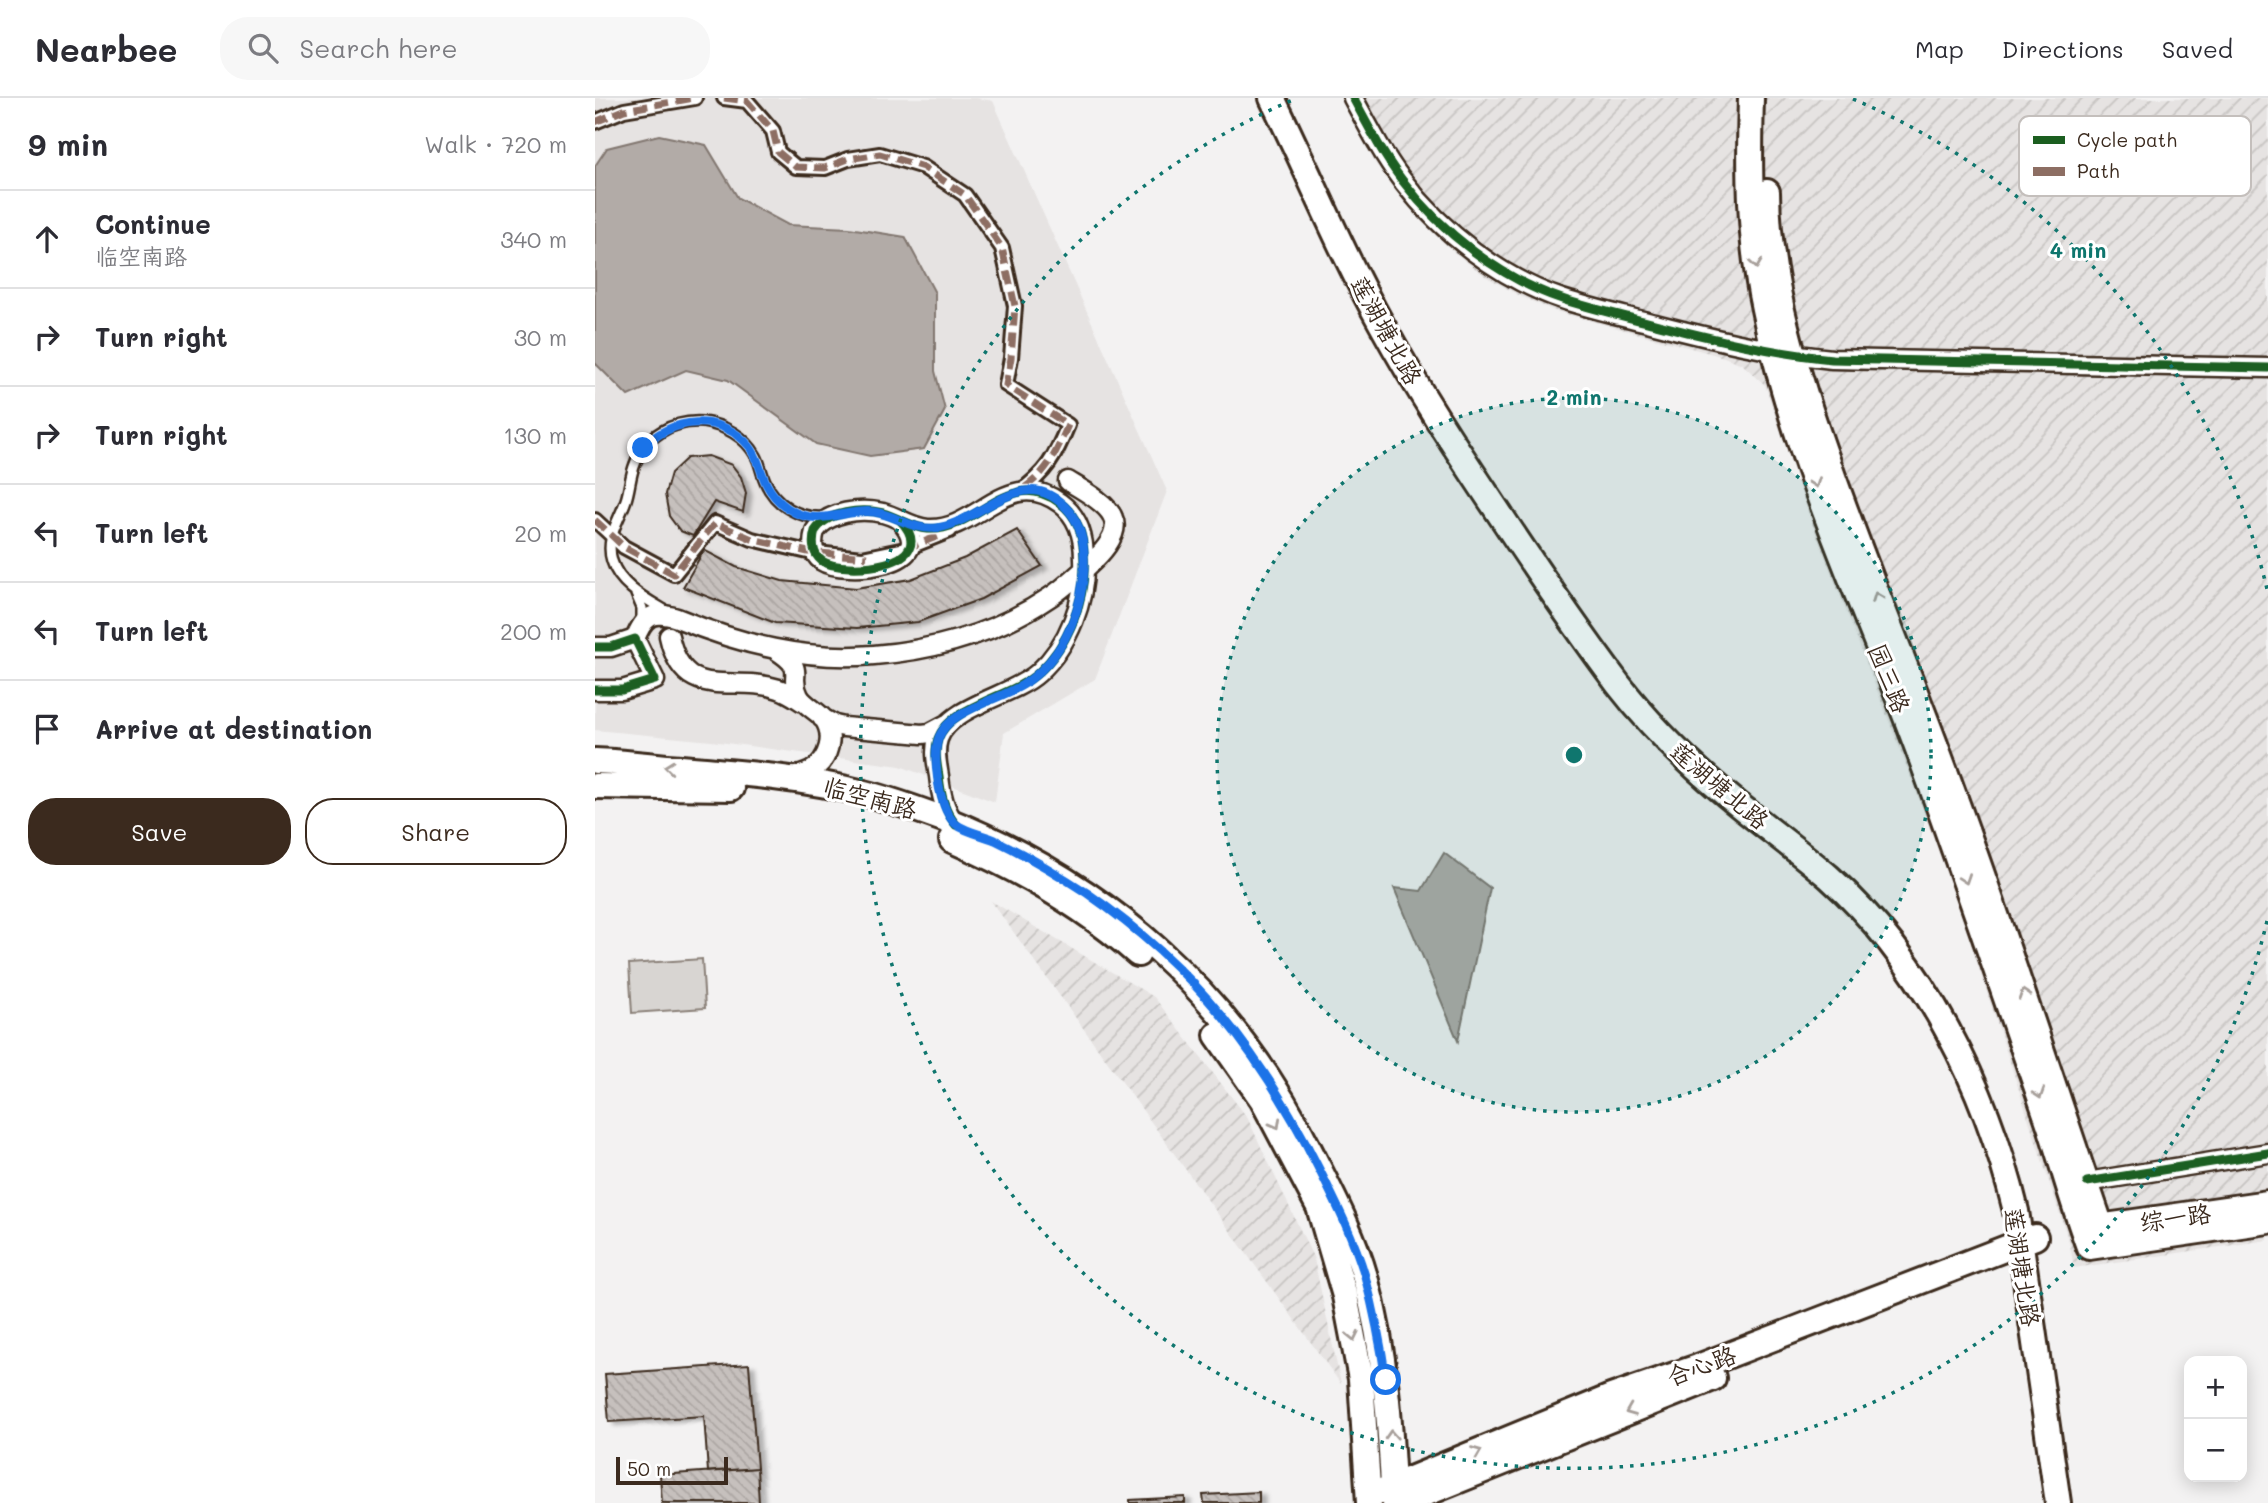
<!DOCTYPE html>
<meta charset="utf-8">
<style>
:root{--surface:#fff;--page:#f7f7f7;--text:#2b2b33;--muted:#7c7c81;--line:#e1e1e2;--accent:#3b2a1e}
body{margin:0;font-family:Mali,"LXGW WenKai TC",sans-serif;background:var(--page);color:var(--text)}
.controls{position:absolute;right:21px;bottom:21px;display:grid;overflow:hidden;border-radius:14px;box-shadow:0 4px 18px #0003}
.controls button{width:63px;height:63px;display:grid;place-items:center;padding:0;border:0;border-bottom:2px solid var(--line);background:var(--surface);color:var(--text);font:35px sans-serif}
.scale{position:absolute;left:21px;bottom:18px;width:112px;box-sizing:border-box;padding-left:7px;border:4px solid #3b2a1e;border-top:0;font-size:19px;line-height:24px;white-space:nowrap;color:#3b2a1e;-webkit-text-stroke:5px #fff;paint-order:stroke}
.stop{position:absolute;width:21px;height:21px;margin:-16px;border:5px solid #1a73e8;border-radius:50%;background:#fff}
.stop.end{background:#1a73e8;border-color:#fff;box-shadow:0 2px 7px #0008}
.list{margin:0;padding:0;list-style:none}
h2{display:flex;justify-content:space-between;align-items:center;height:91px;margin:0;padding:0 28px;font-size:30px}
h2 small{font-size:23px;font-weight:400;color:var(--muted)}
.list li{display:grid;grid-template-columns:46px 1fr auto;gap:21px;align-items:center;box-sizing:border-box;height:98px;padding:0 28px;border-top:2px solid var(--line)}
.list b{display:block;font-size:26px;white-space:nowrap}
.list p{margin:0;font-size:23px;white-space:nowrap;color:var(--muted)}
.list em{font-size:23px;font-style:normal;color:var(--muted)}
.actions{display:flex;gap:14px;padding:21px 28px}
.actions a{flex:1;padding:16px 0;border:2px solid var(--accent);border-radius:28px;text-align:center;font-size:24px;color:var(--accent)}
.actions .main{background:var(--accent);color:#fff}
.icon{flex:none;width:38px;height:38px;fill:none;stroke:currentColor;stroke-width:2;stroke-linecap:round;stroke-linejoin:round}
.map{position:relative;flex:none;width:1673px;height:1405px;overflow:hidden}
header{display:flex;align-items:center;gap:42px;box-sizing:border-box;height:98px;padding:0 35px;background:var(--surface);border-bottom:2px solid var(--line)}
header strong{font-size:33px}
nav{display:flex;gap:38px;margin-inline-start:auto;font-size:24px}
.search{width:490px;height:63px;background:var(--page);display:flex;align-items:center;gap:18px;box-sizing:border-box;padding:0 24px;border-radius:28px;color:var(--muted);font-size:26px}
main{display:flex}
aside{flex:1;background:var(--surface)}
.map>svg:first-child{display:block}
.built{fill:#e6e3e2}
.industrial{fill:url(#industrial-furrows)}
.green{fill:#d8d5d2;stroke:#8a8078;stroke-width:2}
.water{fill:#b2aba7;stroke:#827770;stroke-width:2}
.building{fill:url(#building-back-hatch);stroke:#3b2a1e;stroke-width:2;filter:url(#shadow)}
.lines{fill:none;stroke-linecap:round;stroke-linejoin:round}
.service-casing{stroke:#3b2a1e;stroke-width:14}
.pedestrian-casing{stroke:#3b2a1e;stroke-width:18}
.minor-casing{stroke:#3b2a1e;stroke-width:23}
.secondary-casing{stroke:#3b2a1e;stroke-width:30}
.service{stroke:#fff;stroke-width:9}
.pedestrian{stroke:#fff;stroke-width:12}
.minor{stroke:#fff;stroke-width:18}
.secondary{stroke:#fff;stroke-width:24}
.quiet{stroke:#8d6e63;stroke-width:7;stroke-dasharray:14 7;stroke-linecap:butt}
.cycleway-casing{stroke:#fff;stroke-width:13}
.cycleway{stroke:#1b5e20;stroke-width:9}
.oneway{stroke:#a79f9a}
.route{stroke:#1a73e8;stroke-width:9}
.ring{fill:none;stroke:#0f766e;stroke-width:3.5;stroke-dasharray:3.5 7}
.labels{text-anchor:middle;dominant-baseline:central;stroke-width:6;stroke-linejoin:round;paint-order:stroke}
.street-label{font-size:24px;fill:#3b2a1e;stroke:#fff}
.key{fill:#fff;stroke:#c4bfbc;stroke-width:2}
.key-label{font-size:19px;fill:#3b2a1e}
.centre{fill:#0f766e;stroke:#fff;stroke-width:3.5}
.ring-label{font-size:21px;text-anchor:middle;font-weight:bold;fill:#0f766e;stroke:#fff;stroke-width:6;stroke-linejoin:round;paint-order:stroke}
</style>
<header>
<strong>Nearbee</strong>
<div class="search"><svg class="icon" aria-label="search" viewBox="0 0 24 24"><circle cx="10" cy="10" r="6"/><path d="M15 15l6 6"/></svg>Search here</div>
<nav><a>Map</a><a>Directions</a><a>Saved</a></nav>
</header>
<main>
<aside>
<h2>9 min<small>Walk · 720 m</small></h2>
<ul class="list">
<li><svg class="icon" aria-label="ahead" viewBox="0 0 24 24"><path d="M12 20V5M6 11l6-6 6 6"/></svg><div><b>Continue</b><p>临空南路</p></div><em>340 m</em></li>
<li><svg class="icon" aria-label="right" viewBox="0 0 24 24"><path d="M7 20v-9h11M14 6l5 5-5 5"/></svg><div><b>Turn right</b></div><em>30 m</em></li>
<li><svg class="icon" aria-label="right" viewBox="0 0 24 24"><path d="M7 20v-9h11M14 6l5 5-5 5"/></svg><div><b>Turn right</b></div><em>130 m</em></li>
<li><svg class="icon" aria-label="left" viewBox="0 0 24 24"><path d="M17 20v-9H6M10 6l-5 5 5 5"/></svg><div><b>Turn left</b></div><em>20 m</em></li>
<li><svg class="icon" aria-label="left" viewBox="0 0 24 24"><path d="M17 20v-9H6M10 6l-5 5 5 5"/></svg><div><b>Turn left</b></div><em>200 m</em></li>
<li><svg class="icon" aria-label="arrive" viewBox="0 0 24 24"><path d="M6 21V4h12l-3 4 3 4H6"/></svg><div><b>Arrive at destination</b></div></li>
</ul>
<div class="actions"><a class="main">Save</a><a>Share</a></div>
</aside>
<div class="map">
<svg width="1673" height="1405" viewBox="0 0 1673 1405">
<defs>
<pattern id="industrial-furrows" width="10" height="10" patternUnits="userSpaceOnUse" patternTransform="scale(1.75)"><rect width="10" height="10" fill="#e6e3e2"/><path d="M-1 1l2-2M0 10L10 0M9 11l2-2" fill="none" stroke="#c6c3c1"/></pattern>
<pattern id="building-back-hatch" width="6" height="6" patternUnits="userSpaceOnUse" patternTransform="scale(1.75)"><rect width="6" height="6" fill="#c6c0bd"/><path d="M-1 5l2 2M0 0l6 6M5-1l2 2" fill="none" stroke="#aba5a2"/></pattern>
<filter id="shadow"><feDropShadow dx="5.5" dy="3" stdDeviation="2" flood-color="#0004"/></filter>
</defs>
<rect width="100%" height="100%" fill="#f3f2f2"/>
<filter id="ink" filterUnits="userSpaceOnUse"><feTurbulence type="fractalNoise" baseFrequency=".0143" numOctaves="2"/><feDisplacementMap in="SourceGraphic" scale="14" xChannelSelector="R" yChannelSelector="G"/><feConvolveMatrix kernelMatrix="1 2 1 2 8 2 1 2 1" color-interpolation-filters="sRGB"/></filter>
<g filter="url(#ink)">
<path class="built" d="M 0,0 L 381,0 L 398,3 L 572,393 L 500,581 L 409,635 L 400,704 L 305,668 L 116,643 L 0,632 Z"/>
<path class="industrial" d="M 745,0 L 1673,0 L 1673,1142 L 1479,1170 L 1475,1147 L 1359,794 L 1318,685 L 1216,423 L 1170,287 L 1147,266 L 1129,259 L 960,213 L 927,199 L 890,178 L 859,154 L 828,125 L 781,66 Z
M 396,803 L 559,899 L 652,1019 L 719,1161 L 746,1286 Z"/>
<path class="green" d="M 107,861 L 110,910 L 37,915 L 34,866 Z"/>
<path class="water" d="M 64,37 L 111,47 L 143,100 L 193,127 L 254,130 L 310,139 L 340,195 L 340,273 L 350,312 L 329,351 L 275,358 L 221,346 L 133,282 L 91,272 L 33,298 L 0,265 L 0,68 L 12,50 Z
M 849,755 L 895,790 L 863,943 L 799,790 L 826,793 Z"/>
<path class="building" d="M 113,358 L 137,367 L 146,379 L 151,395 L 148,414 L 119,404 L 98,438 L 85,433 L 74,418 L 70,396 L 76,375 L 92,360 Z
M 422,432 L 447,468 L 386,501 L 323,524 L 262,530 L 180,525 L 88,489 L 109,452 L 141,469 L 187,483 L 261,490 L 316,481 L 370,460 Z
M 154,1266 L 162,1370 L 113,1374 L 109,1318 L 14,1324 L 10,1276 Z
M 162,1370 L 164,1405 L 67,1405 L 65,1377 Z
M 664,1394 L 664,1405 L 609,1405 L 608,1397 Z
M 590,1399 L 590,1405 L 535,1405 L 535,1402 Z"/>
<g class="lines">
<g class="service-casing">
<path id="service" d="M 41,496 L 47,510 L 47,525
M 71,513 C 51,501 24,487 17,463 C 10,440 24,423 31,402 C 35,390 35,378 40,366 C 50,337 79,322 108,324 C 129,327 150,338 161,358 C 165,365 166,374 170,383 C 180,407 204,421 230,419"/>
</g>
<g class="pedestrian-casing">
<path id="pedestrian" d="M 129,0 L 152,3 L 178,33 L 183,54 L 201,69 L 230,70 L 253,61 L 285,56 L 328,69 L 370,97 L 407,150 L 420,208 L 416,260 L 411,287 L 473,327 C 460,359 452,374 423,395
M 0,24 L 29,12 L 100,0
M 0,422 L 29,449 L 79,476 L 120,425 L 157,441 L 213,454 L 267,460 L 310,451 L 355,433"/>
</g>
<g class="minor-casing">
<path id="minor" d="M 758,0 C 773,28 788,57 807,82 C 847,135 905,180 967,201 C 997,211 1029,218 1060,226 C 1118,241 1177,255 1237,261 L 1673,270
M 305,422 C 349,469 248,477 227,463 C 217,456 217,443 220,433 C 233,413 266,410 288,415 C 303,419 317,430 333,431 C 383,434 412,367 465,405 C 483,418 489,439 489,461 C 491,502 474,547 443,575 C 418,598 354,608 343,641 C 339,653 342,666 344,678 C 346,697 349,711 361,727
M 74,538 C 89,607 136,575 184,591 C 193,594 200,599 208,604
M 40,541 C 49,518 58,512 82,520 C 145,546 210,563 279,557 C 341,552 403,534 455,499 C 468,491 480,479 492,469 C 503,459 526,437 518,420 C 513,405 486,391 473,383
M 0,549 L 16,549 L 40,541 L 60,582 L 27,592 L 0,592
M 181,552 C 214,573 192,576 204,598 C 209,607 221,612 228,620 C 241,637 234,662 216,673 C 210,676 202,678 195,679
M 227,620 L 240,627 L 249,629 L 327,636 L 335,635 L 352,626
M 1492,1084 L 1673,1055"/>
</g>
<g class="secondary-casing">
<path id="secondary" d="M 677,0 C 714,75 746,154 787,227 C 822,291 862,352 902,412 C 941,471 981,530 1023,586 C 1054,626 1089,661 1127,693 C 1162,723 1199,749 1234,779 C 1330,865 1391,989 1421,1113 L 1463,1405
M 1156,0 C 1154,70 1154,142 1169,211 C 1201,368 1273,512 1327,662 C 1371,783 1413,905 1455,1028 C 1468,1068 1479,1109 1494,1149 L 1673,1123
M 1172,94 C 1173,186 1204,284 1235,370 C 1267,461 1304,551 1338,641 C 1401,808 1454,978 1512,1146
M 0,663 C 29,664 57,668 86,670 C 148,675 208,680 269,695 C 297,702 324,712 351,722 C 512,786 639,899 716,1055 C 736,1095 758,1136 770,1179 C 791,1255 795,1327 799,1405
M 0,688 L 136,690
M 357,742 C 424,771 489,808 543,856
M 622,937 L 667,1001 L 724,1109 L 750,1198 L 766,1281 L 774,1405
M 1490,1131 L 1673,1105
M 784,1394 L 1016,1299 L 1103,1269 L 1440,1139
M 807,1405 L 1118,1280"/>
</g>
<use href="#service" class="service"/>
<use href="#pedestrian" class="pedestrian"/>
<use href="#minor" class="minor"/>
<use href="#secondary" class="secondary"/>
<path class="quiet" d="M 129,0 L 152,3 L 178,33 L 183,54 L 201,69 L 230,70 L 253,61 L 285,56 L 328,69 L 370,97 L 407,150 L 420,208 L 416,260 L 411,287 L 473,327 C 460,357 453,374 425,393
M 0,24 L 29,12 L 100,0
M 0,422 L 29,449 L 79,476 L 120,425 L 157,441 L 213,454 L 272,459
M 310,451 L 349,436"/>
<g class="cycleway-casing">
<path id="cycleway" d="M 758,0 C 773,28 788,57 807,82 C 847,135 905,180 967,201 C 997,211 1029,218 1060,226 C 1118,241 1177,255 1237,261 L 1673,270
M 305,422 C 349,469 248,477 227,463 C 217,456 217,443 220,433 C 233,413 266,410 288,415 C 303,419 317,430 333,431 C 383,434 412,367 465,405 C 483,418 489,439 489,461 C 491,502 474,547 443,575 C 418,598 354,608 343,641 C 339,653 342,666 344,678 C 346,697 349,711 361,727
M 0,549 L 16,549 L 40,541 L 60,582 L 27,592 L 0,592
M 1492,1084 L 1673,1055"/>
</g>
<use href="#cycleway" class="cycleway"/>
</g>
<defs><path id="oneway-chevron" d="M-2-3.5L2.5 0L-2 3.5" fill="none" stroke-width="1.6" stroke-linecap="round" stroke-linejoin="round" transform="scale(1.75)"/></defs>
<g class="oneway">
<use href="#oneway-chevron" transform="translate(1161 166) rotate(82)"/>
<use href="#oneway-chevron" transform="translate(1220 385) rotate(70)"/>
<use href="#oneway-chevron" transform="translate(1282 499) rotate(-111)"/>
<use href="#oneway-chevron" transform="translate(74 669) rotate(-174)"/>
<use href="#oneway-chevron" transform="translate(1370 781) rotate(71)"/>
<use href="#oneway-chevron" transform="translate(1429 896) rotate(-109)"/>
<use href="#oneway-chevron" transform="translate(1444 996) rotate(71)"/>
<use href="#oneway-chevron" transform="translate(681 1026) rotate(61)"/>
<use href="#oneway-chevron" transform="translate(758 1238) rotate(78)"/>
<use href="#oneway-chevron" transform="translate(1035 1313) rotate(158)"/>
<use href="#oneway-chevron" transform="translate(796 1337) rotate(-93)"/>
<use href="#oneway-chevron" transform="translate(882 1354) rotate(-22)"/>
</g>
</g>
<g class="lines" filter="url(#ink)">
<path class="route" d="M 48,350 C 75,319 127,314 155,349 C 162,358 164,368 168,378 C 175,398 193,416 215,419 C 236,422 258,411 279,414 C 301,417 319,433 342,430 C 388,424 429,361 474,413 C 490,432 491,459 488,483 C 483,523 464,563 429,586 C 418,593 405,598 393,603 C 377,611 355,619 346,635 C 336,650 343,690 349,707 C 351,713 356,723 362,727 C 372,734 388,737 400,742 C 431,757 463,776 492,795 C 600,870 667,956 725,1073 C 742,1107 759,1141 770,1178 C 779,1212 786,1247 791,1282"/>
</g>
<circle cx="979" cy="657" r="357" fill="#0f766e" fill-opacity=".12"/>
<g class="ring">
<circle cx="979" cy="657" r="357"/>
<path d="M1672 823A713 713 0 1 1 700 1M1258 1A713 713 0 0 1 1672 491"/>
</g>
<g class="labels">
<g class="street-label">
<text transform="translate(792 232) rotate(61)">莲湖塘北路</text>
<text transform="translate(1295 580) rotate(68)">园三路</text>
<text transform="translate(1125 687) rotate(40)">莲湖塘北路</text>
<text transform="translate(275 699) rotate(15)">临空南路</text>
<text transform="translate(1580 1119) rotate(-8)">综一路</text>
<text transform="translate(1428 1169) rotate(81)">莲湖塘北路</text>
<text transform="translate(1106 1267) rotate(-20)">合心路</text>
</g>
</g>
<rect x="1424" y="18" width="232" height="80" rx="10" class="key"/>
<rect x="1438" y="38" width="32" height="8" fill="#1b5e20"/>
<rect x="1438" y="69" width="32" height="9" fill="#8d6e63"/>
<g class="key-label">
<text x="1482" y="49">Cycle path</text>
<text x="1482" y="80">Path</text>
</g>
<circle cx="979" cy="657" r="10" class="centre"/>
<g class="ring-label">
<text x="1483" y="160">4 min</text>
<text x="979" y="307">2 min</text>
</g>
</svg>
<div class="controls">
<button>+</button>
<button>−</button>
</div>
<div class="scale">50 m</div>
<div class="stop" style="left:791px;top:1282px"></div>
<div class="stop end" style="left:48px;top:350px"></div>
</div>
</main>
